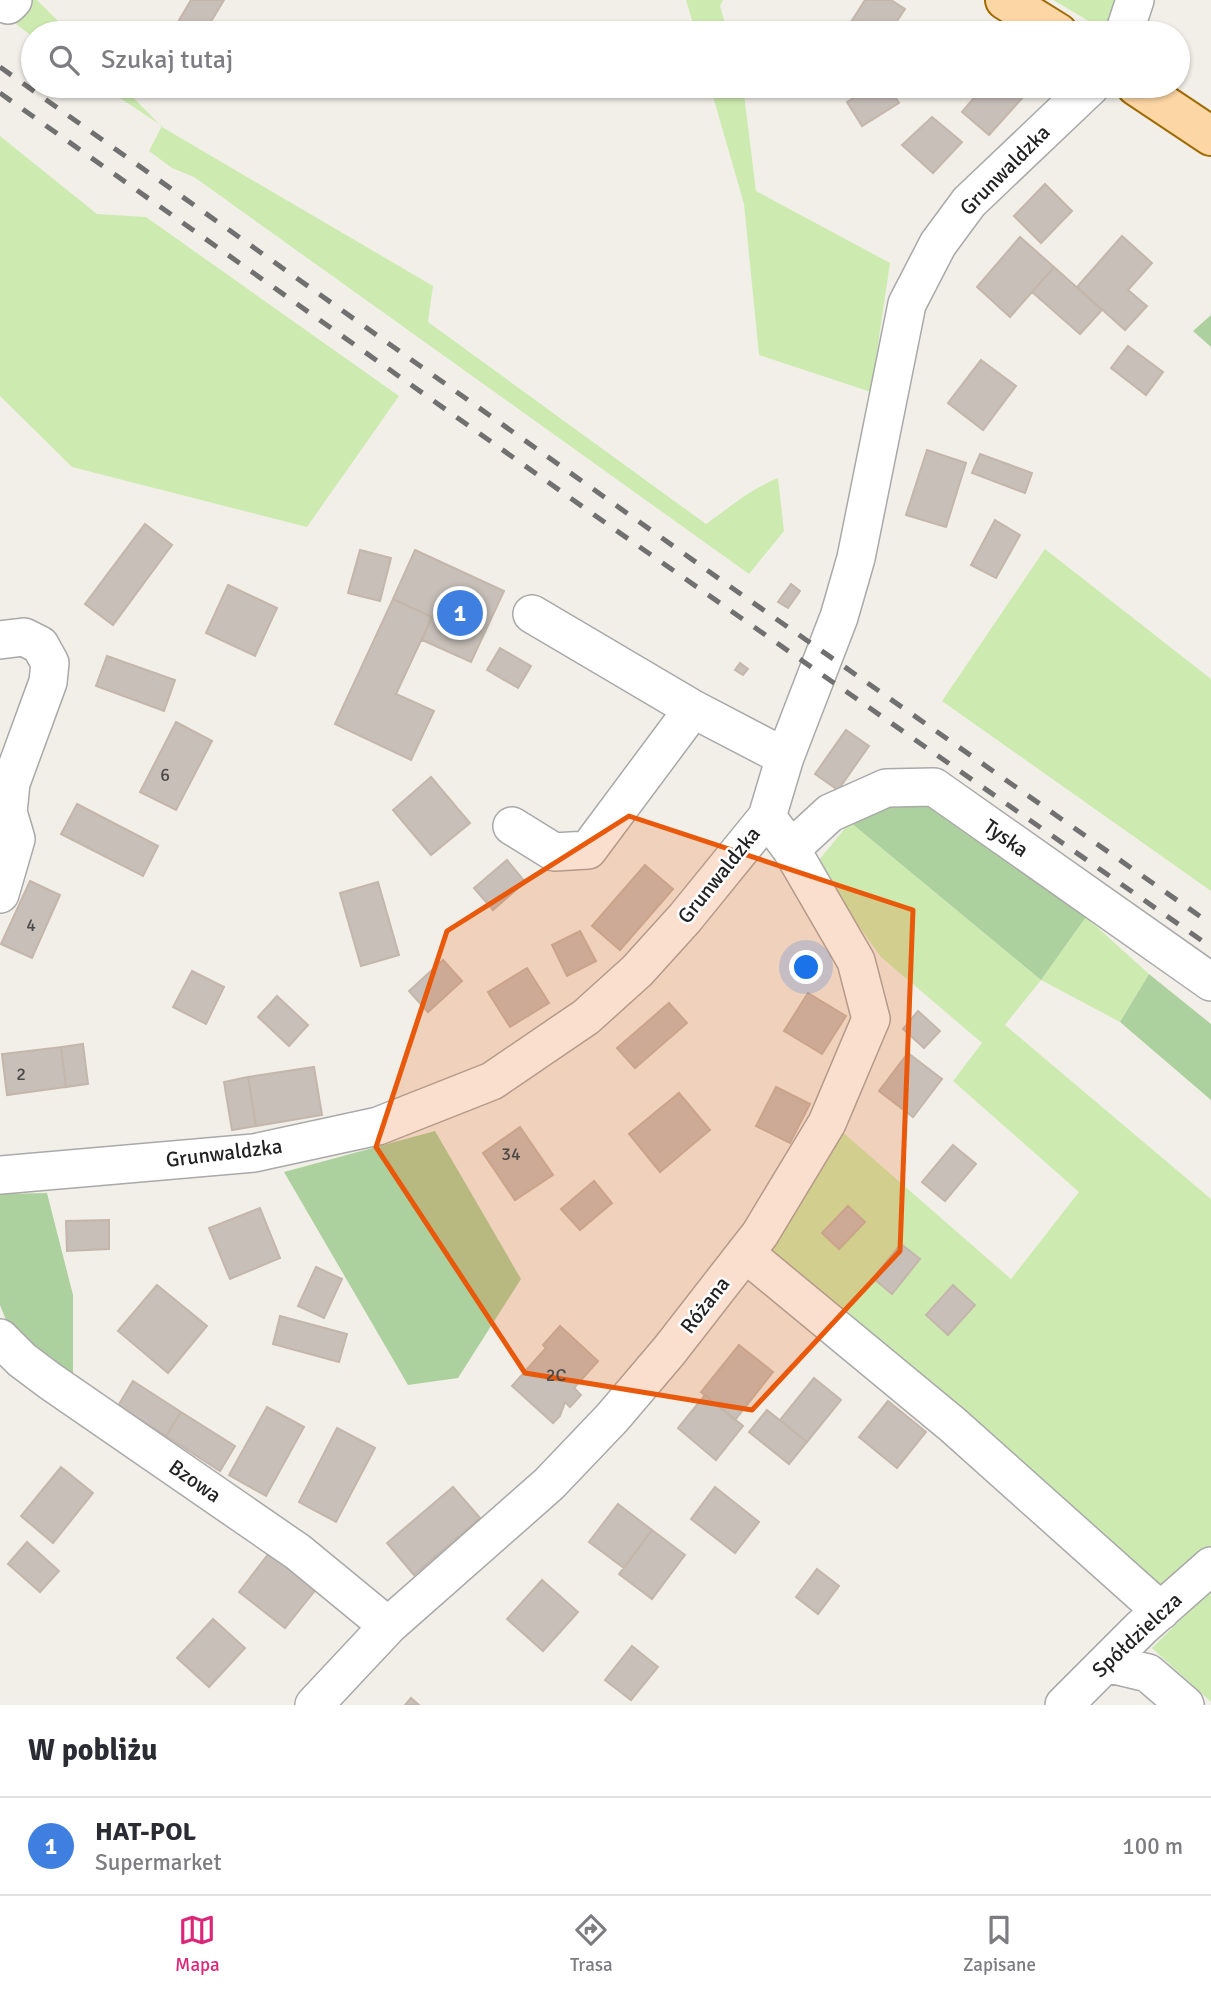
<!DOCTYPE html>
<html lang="pl">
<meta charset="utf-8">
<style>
:root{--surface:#fff;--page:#f2f2f3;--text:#2b2b33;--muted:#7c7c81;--line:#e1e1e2;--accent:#db2777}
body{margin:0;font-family:Signika,sans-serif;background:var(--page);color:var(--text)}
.you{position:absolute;left:807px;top:968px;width:24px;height:24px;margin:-18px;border:5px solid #fff;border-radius:50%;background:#1a73e8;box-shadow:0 0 0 10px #1a73e833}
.badge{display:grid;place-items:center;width:46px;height:46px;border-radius:50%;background:var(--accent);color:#fff;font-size:23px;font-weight:700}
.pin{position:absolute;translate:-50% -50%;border:4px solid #fff;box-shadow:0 2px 7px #0006}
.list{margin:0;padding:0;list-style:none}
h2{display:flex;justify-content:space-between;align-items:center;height:91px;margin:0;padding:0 28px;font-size:30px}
h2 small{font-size:23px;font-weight:400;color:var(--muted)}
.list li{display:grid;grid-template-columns:46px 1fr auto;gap:21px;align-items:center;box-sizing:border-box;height:98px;padding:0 28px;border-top:2px solid var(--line)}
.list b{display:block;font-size:26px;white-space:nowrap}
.list p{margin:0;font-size:23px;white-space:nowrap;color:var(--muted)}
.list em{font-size:23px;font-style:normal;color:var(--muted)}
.icon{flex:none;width:38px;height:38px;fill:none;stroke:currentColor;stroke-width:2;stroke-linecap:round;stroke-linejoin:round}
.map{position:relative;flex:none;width:1211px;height:1705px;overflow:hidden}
.search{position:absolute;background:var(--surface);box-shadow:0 2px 5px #0004;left:21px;right:21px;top:21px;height:77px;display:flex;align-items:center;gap:18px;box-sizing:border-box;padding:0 24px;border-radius:38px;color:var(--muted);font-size:26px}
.sheet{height:189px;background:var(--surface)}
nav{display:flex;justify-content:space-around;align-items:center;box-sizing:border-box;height:98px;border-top:2px solid var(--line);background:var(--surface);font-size:19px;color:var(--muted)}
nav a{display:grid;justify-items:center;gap:4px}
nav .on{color:var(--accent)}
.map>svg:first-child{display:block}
.grass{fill:#cdebb0}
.forest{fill:#add19e}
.building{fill:#c7bfb8;stroke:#c4b6ab;stroke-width:2}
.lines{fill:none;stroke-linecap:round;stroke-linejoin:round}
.minor-casing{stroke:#a9a9a9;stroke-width:40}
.major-casing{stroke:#a06b00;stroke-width:42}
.minor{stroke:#fff;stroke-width:37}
.major{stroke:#fcd6a4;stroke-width:38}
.rail{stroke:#707070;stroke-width:5;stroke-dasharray:14 14;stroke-linecap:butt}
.marked{fill:#e8590c;fill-opacity:0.2;stroke:#e8590c;stroke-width:5;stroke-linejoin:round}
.labels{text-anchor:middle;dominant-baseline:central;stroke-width:5;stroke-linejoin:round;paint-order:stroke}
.number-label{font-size:18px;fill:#4b4948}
.street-label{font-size:21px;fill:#222;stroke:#fff}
</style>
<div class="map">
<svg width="1211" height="1705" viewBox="0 0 1211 1705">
<rect width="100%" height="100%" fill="#f2efe9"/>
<path class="grass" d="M 0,0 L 37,0 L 70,33 L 33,33 L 33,37 L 0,12 Z
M 686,0 L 723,0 L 720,6 L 728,33 L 696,33 Z
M 1053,0 L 1147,0 L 1109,33 Z
M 102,86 L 122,86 L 162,127 L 433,286 L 428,322 L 706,524 C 729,508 750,489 778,478 L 784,531 L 749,574 L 194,177 L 172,168 L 149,151 L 162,126 Z
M 710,86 L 743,86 L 756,191 L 890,263 L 871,392 L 759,355 L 744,204 Z
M 0,136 L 97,214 L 146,217 L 399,396 L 307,527 L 72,467 L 0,396 Z
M 1045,549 L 1211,679 L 1211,891 L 942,701 Z
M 850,822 L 1041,980 L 1086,917 L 1149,974 L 1120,1022 L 1041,980 L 1005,1025 L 1211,1199 L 1211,1551 L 1157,1597 L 764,1254 L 839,1129 L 1011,1279 L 1079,1192 L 953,1081 L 982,1043 L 881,957 L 815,865 Z
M 1211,1590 L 1211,1702 L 1152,1648 Z"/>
<path class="forest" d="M 1211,315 L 1211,347 L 1193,331 Z
M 888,802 L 943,808 L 1086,917 L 1041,980 L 850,822 Z
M 1149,974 L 1211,1024 L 1211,1100 L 1120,1022 Z
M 435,1131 L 521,1279 L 458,1378 L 408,1385 L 284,1172 Z
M 47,1193 L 73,1295 L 73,1378 L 10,1330 L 0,1305 L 0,1194 Z"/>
<path class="building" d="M 191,0 L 224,0 L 204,33 L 196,33 L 178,22 Z
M 865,0 L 891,0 L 905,9 L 889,33 L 844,33 Z
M 774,86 L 791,86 L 784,94 Z
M 873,86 L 888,86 L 899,103 L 862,126 L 847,102 Z
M 984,86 L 1033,86 L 989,135 L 962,112 Z
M 932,117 L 962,142 L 933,173 L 902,145 Z
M 1045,184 L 1072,211 L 1041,243 L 1014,216 Z
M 1122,236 L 1152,263 L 1128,290 L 1147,306 L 1125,330 L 1077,287 Z
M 1020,237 L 1054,267 L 1010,317 L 977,287 Z
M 1054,267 L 1102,310 L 1080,334 L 1032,292 Z
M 1128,346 L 1163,372 L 1146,395 L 1111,368 Z
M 981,360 L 1016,386 L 983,430 L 948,403 Z
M 927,450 L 966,463 L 946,527 L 906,515 Z
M 980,454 L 1032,473 L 1025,493 L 972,473 Z
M 995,520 L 1020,535 L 996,578 L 971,565 Z
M 145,524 L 172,545 L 113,625 L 85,604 Z
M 360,550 L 391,558 L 380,601 L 348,593 Z
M 415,550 L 504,591 L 471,662 L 422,640 L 432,617 L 393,599 Z
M 791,584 L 800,591 L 788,608 L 778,602 Z
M 228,585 L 277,608 L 255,656 L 206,633 Z
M 393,599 L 432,617 L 396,694 L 434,711 L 411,760 L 335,724 Z
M 500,648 L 531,666 L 518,688 L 487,670 Z
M 107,656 L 175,680 L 164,711 L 96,686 Z
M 740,663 L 748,669 L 743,675 L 735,670 Z
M 176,722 L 212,741 L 176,810 L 140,792 Z
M 846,730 L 869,746 L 838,790 L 815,774 Z
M 431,777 L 470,823 L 431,855 L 393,810 Z
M 77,804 L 158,846 L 143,876 L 61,834 Z
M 507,860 L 525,882 L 493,910 L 474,888 Z
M 645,865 L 673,889 L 620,950 L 592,926 Z
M 30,881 L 60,895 L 32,958 L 1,944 Z
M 378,882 L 399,955 L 361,966 L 340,893 Z
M 580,931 L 596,961 L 567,976 L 552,945 Z
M 443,960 L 462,981 L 428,1012 L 409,991 Z
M 527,968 L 549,1003 L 510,1027 L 488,992 Z
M 192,971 L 224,987 L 206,1024 L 173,1007 Z
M 808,993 L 846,1016 L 822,1054 L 784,1031 Z
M 277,996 L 308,1025 L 289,1046 L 258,1017 Z
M 669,1003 L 687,1023 L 635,1068 L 617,1048 Z
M 918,1011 L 940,1031 L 924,1048 L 903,1029 Z
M 83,1044 L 88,1084 L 66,1087 L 61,1047 Z
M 61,1047 L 66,1087 L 7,1095 L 2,1054 Z
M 908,1053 L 942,1079 L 913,1117 L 879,1091 Z
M 314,1067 L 322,1115 L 256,1126 L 248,1077 Z
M 248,1077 L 256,1126 L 232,1130 L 224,1082 Z
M 776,1087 L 810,1104 L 790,1143 L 756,1126 Z
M 679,1093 L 710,1130 L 660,1172 L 629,1134 Z
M 520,1127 L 553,1175 L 515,1200 L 483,1153 Z
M 953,1145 L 976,1164 L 945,1201 L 922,1182 Z
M 594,1181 L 612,1203 L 580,1230 L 561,1209 Z
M 848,1206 L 865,1222 L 839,1249 L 822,1233 Z
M 260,1208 L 280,1258 L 230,1279 L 209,1228 Z
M 109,1220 L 109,1249 L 67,1251 L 66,1221 Z
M 901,1244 L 920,1259 L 892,1294 L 873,1278 Z
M 316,1267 L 342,1279 L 324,1318 L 298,1306 Z
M 157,1285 L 207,1326 L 168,1373 L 118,1331 Z
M 953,1285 L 975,1305 L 948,1335 L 926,1315 Z
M 280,1316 L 347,1334 L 339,1362 L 273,1344 Z
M 560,1326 L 598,1361 L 574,1388 L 581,1395 L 570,1407 L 565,1402 L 560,1416 L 553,1423 L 512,1386 L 546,1348 L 543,1345 Z
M 739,1345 L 773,1372 L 735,1420 L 701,1392 Z
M 814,1378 L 841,1400 L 807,1442 L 780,1420 Z
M 133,1381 L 181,1412 L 166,1436 L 118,1406 Z
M 705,1395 L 743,1426 L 716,1460 L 678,1428 Z
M 888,1401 L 926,1432 L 897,1468 L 859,1437 Z
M 267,1407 L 304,1427 L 266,1496 L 229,1475 Z
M 767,1410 L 807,1442 L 789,1464 L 749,1432 Z
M 181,1412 L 235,1446 L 220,1471 L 166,1436 Z
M 337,1428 L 375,1448 L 336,1522 L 299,1502 Z
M 61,1467 L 93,1493 L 53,1543 L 21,1516 Z
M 453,1487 L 480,1518 L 414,1575 L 387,1543 Z
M 715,1487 L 759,1522 L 735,1553 L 691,1519 Z
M 618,1504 L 652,1530 L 624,1568 L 589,1542 Z
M 652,1530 L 685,1555 L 652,1599 L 619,1574 Z
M 27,1542 L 59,1571 L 40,1592 L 8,1564 Z
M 270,1552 L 317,1588 L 285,1628 L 239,1592 Z
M 817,1569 L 839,1586 L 818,1614 L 796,1597 Z
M 542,1580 L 578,1612 L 543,1651 L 507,1619 Z
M 213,1619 L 245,1648 L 209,1687 L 177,1658 Z
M 632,1646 L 658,1667 L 631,1700 L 605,1680 Z
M 411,1698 L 419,1705 L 405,1705 Z"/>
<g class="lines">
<g class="minor-casing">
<path id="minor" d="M 3,0 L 8,5 L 13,0
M 1124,33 L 1135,0
M 532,614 L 693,709
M 0,640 L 24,637 L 40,645 L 50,663 L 48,682 L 11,783 L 8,812 L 16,839 L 0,894
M 512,826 L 554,852 L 588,850 L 693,709 L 785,757
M 791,849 L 830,813 L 886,788 L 934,787 L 1211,982
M 0,1175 L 254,1153 L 378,1126 L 492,1081 L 586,1017 L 637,971 L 685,918 L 767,817 L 785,757 L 839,617 L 856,558 L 907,304 L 938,244 L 969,202 L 1091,86
M 745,1253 L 953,1425 L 1161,1611
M 0,1338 L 22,1360 L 50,1381 L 298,1552 L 388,1626
M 1106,1663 L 1148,1673 L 1185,1705
M 314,1705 L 388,1626 L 549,1484 L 612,1418 L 669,1351 L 760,1234 L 827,1123 L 871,1019 L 856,961 L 791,849 L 767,817
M 1064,1705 L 1142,1627 L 1211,1566"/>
</g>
<g class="major-casing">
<path id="major" d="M 1005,0 L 1058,33
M 1136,86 L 1211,136"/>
</g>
<use href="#minor" class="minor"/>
<use href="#major" class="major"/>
<path class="rail" d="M 0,67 L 735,590 L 1211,924
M 0,93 L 607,524 L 1211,947"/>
</g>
<path class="marked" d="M 629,816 L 913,910 L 900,1251 L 752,1410 L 525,1373 L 376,1147 L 447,931 Z"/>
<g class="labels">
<g class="number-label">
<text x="165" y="775">6</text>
<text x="31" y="925">4</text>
<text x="21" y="1074">2</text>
<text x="511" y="1154">34</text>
<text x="556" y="1375">2C</text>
</g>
<g class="street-label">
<text transform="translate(1005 170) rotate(-45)">Grunwaldzka</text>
<text transform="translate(1006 838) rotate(35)">Tyska</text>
<text transform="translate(719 875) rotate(-51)">Grunwaldzka</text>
<text transform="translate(224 1153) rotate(-7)">Grunwaldzka</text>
<text transform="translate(705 1305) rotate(-52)">Różana</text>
<text transform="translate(195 1481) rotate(35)">Bzowa</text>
<text transform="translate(1137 1635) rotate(-43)">Spółdzielcza</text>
</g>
</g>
</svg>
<div class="you"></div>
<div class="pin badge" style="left:460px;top:613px;background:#3f7fe0">1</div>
<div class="search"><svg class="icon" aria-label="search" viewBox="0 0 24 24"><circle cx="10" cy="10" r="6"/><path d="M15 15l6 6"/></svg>Szukaj tutaj</div>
</div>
<section class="sheet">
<h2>W pobliżu<small></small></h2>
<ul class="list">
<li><span class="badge" style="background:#3f7fe0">1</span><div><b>HAT-POL</b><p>Supermarket</p></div><em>100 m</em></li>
</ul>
</section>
<nav>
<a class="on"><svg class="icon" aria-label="map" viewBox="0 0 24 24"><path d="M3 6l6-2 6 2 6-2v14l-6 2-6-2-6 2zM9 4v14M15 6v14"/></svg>Mapa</a>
<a><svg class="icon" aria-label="directions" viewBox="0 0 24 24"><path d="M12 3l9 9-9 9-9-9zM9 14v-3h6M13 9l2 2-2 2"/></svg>Trasa</a>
<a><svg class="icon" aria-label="saved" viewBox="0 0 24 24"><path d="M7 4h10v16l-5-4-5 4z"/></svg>Zapisane</a>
</nav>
